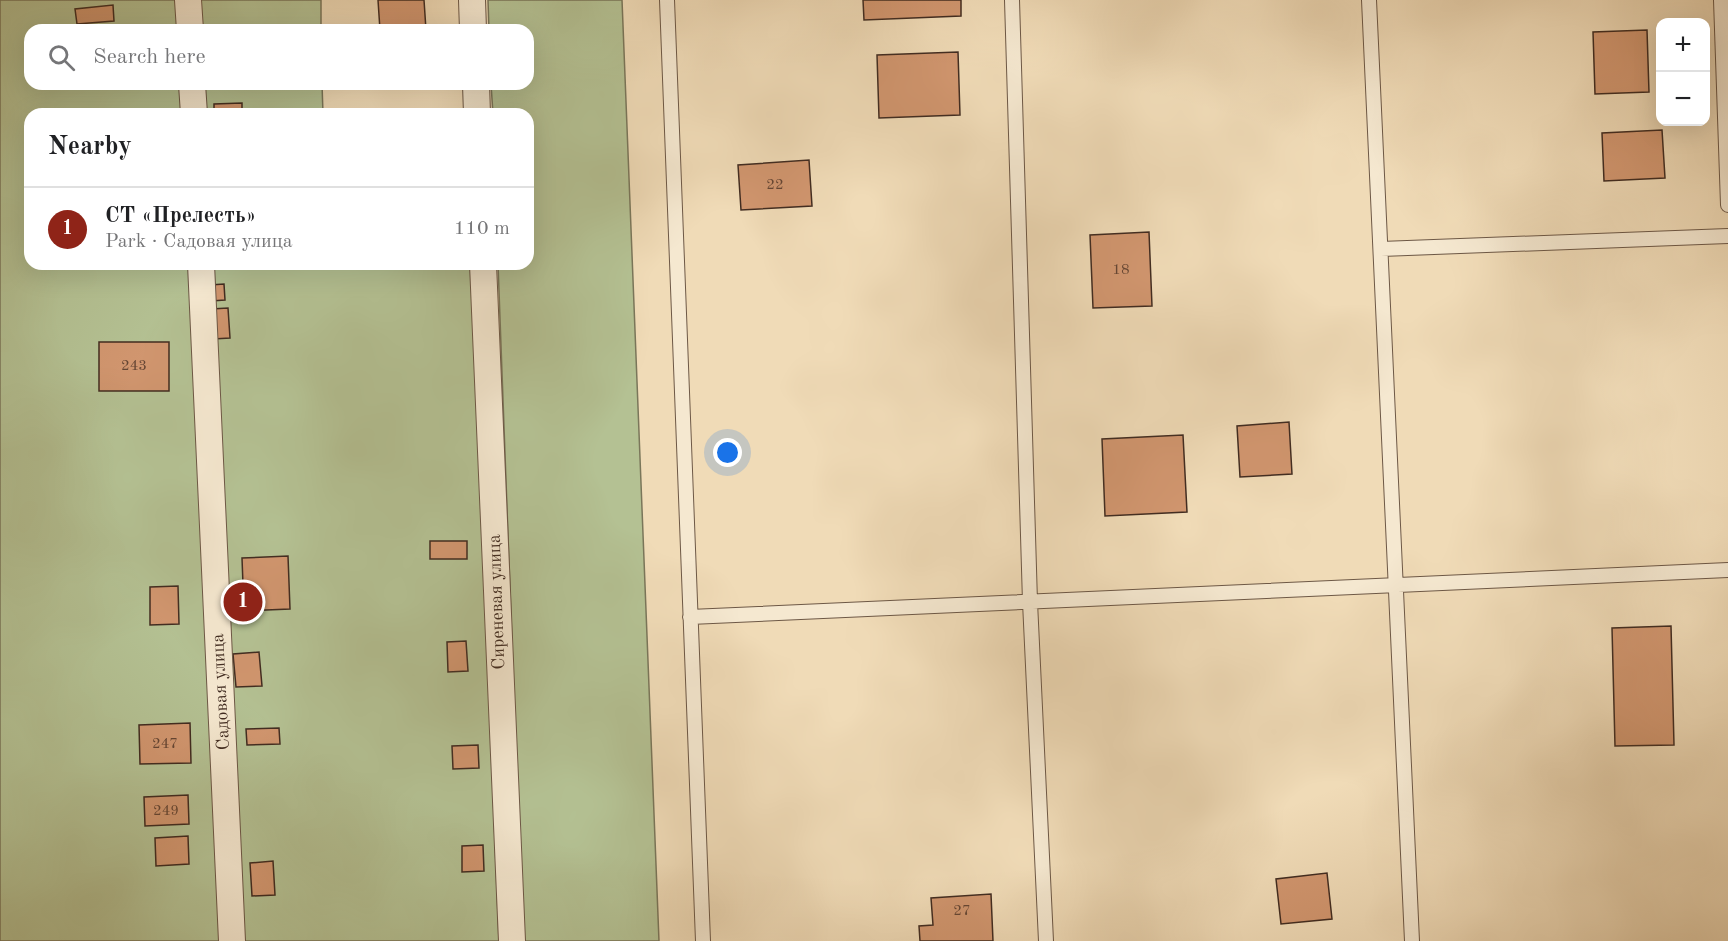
<!DOCTYPE html>
<meta charset="utf-8">
<style>
:root{--surface:#fff;--page:#f2f2f2;--text:#202124;--muted:#757577;--line:#e0e0e0;--accent:#8f2418}
body{margin:0;font-family:"Old Standard TT",serif;background:var(--page);color:var(--text)}
.controls{position:absolute;right:18px;top:18px;display:grid;overflow:hidden;border-radius:12px;box-shadow:0 6px 24px #0002}
.controls button{width:54px;height:54px;display:grid;place-items:center;padding:0;border:0;border-bottom:2px solid var(--line);background:var(--surface);color:var(--text);font:30px sans-serif}
.you{position:absolute;left:728px;top:453px;width:21px;height:21px;margin:-15px;border:4px solid #fff;border-radius:50%;background:#1a73e8;box-shadow:0 0 0 9px #1a73e833}
.badge{display:grid;place-items:center;width:39px;height:39px;border-radius:50%;background:var(--accent);color:#fff;font-size:20px;font-weight:700}
.pin{position:absolute;translate:-50% -50%;border:3px solid #fff;box-shadow:0 2px 6px #0006}
.list{margin:0;padding:0;list-style:none}
h2{display:flex;justify-content:space-between;align-items:center;height:78px;margin:0;padding:0 24px;font-size:26px}
h2 small{font-size:20px;font-weight:400;color:var(--muted)}
.list li{display:grid;grid-template-columns:39px 1fr auto;gap:18px;align-items:center;box-sizing:border-box;height:84px;padding:0 24px;border-top:2px solid var(--line)}
.list b{display:block;font-size:22px;white-space:nowrap}
.list p{margin:0;font-size:20px;white-space:nowrap;color:var(--muted)}
.list em{font-size:20px;font-style:normal;color:var(--muted)}
.icon{flex:none;width:33px;height:33px;fill:none;stroke:currentColor;stroke-width:2;stroke-linecap:round;stroke-linejoin:round}
.map{position:relative;flex:none;width:1728px;height:941px;overflow:hidden}
.search{position:absolute;background:var(--surface);box-shadow:0 6px 24px #0002;left:24px;top:24px;width:510px;height:66px;display:flex;align-items:center;gap:15px;box-sizing:border-box;padding:0 21px;border-radius:18px;color:var(--muted);font-size:22px}
.panel{position:absolute;background:var(--surface);box-shadow:0 6px 24px #0002;left:24px;top:108px;width:510px;height:162px;border-radius:18px}
.map>svg:first-child{display:block}
.green{fill:#b4c193;stroke:#7a765a;stroke-width:1.5}
.building{fill:#d1966f;stroke:#412c21;stroke-width:1.5}
.lines{fill:none;stroke-linecap:round;stroke-linejoin:round}
.lane-casing{stroke:#6d5846;stroke-width:16}
.street-casing{stroke:#6d5846;stroke-width:28}
.lane{stroke:#f5e8d0;stroke-width:14}
.street{stroke:#f5e8d0;stroke-width:26}
.labels{text-anchor:middle;dominant-baseline:central;stroke-width:6;stroke-linejoin:round;paint-order:stroke}
.number-label{font-size:15px;fill:#654634}
.street-label{font-size:18px;fill:#412c21;stroke:#f5e8d0}
</style>
<div class="map">
<svg width="1728" height="941" viewBox="0 0 1728 941">
<rect width="100%" height="100%" fill="#f0dbb7"/>
<filter id="stains"><feTurbulence type="fractalNoise" baseFrequency=".00333" numOctaves="4"/><feColorMatrix values="0 0 0 0 .2 0 0 0 0 .09 0 0 0 0 .02 0 0 0 .5 -.17"/></filter>
<radialGradient id="worn" r=".72"><stop offset=".6" stop-color="#630" stop-opacity="0"/><stop offset="1" stop-color="#630" stop-opacity=".3"/></radialGradient>
<path class="green" d="M 0,0 L 321,0 L 321,30 L 30,30 L 30,84 L 322,84 L 323,114 L 30,114 L 30,264 L 472,264 L 499,941 L 0,941 Z
M 488,0 L 622,0 L 659,941 L 523,941 L 498,264 L 528,264 L 528,114 L 493,114 L 491,84 L 528,84 L 528,30 L 489,30 Z"/>
<path class="building" d="M 378,0 L 424,0 L 426,30 L 380,30 Z
M 863,0 L 961,0 L 961,16 L 864,20 Z
M 113,5 L 114,21 L 77,24 L 75,9 Z
M 1647,30 L 1649,92 L 1595,94 L 1593,32 Z
M 958,52 L 960,115 L 879,118 L 877,55 Z
M 242,103 L 242,114 L 214,114 L 214,104 Z
M 1662,130 L 1665,178 L 1604,181 L 1602,133 Z
M 809,160 L 812,206 L 741,210 L 738,165 Z
M 1149,232 L 1152,306 L 1093,308 L 1090,235 Z
M 224,284 L 225,300 L 211,301 L 210,285 Z
M 228,308 L 230,338 L 213,339 L 211,309 Z
M 99,342 L 169,342 L 169,391 L 99,391 Z
M 1289,422 L 1292,474 L 1240,477 L 1237,426 Z
M 1183,435 L 1187,512 L 1105,516 L 1102,439 Z
M 430,541 L 467,541 L 467,559 L 430,559 Z
M 288,556 L 290,609 L 244,611 L 242,558 Z
M 178,586 L 179,624 L 150,625 L 150,587 Z
M 1671,626 L 1674,745 L 1615,746 L 1612,628 Z
M 466,641 L 468,671 L 448,672 L 447,642 Z
M 259,652 L 262,686 L 236,687 L 233,654 Z
M 190,723 L 191,763 L 140,764 L 139,725 Z
M 279,728 L 280,744 L 247,745 L 246,729 Z
M 478,745 L 479,768 L 453,769 L 452,746 Z
M 188,795 L 189,824 L 145,826 L 144,797 Z
M 188,836 L 189,864 L 156,866 L 155,838 Z
M 483,845 L 484,871 L 462,872 L 462,846 Z
M 273,861 L 275,895 L 252,896 L 250,863 Z
M 1327,873 L 1332,919 L 1281,924 L 1276,879 Z
M 991,894 L 993,941 L 920,941 L 919,926 L 933,925 L 931,898 Z"/>
<g class="lines">
<g class="lane-casing">
<path id="lane" d="M 667,0 L 703,941
M 1012,0 L 1030,602 L 1046,941
M 1369,0 L 1412,941
M 1721,0 L 1728,205
M 1381,249 L 1728,236
M 690,617 L 1728,570"/>
</g>
<g class="street-casing">
<path id="street" d="M 188,0 L 190,30
M 472,0 L 473,30
M 192,84 L 194,114
M 476,84 L 477,114
M 201,264 L 232,941
M 483,264 L 512,941"/>
</g>
<use href="#lane" class="lane"/>
<use href="#street" class="street"/>
</g>
<g class="labels">
<g class="number-label">
<text x="775" y="185">22</text>
<text x="1121" y="270">18</text>
<text x="134" y="366">243</text>
<text x="165" y="744">247</text>
<text x="166" y="811">249</text>
<text x="962" y="911">27</text>
</g>
<g class="street-label">
<text transform="translate(497 602) rotate(-92)">Сиреневая улица</text>
<text transform="translate(221 692) rotate(-93)">Садовая улица</text>
</g>
</g>
<rect width="100%" height="100%" filter="url(#stains)"/>
<rect width="100%" height="100%" fill="url(#worn)"/>
</svg>
<div class="controls">
<button>+</button>
<button>−</button>
</div>
<div class="you"></div>
<div class="pin badge" style="left:243px;top:602px">1</div>
<div class="search"><svg class="icon" aria-label="search" viewBox="0 0 24 24"><circle cx="10" cy="10" r="6"/><path d="M15 15l6 6"/></svg>Search here</div>
<section class="panel">
<h2>Nearby<small></small></h2>
<ul class="list">
<li><span class="badge">1</span><div><b>СТ «Прелесть»</b><p>Park · Садовая улица</p></div><em>110 m</em></li>
</ul>
</section>
</div>
